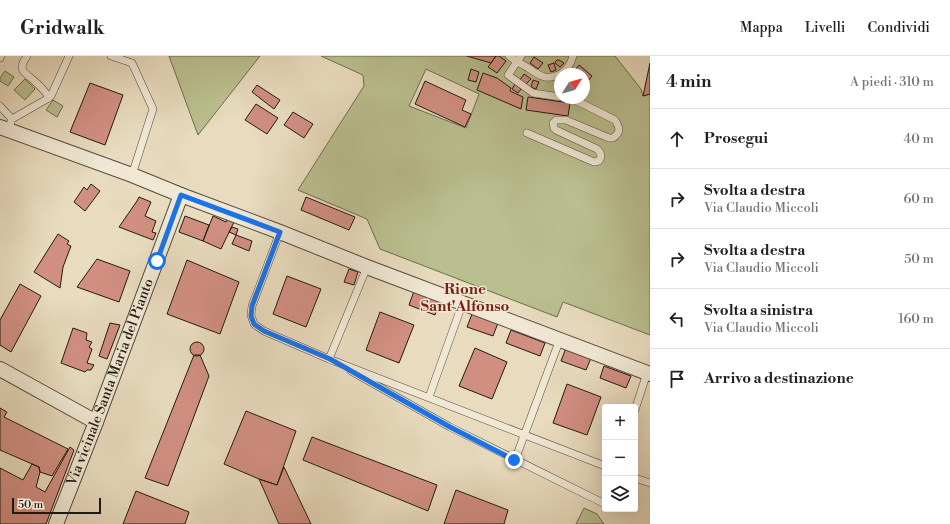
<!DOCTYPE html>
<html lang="it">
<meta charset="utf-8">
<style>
:root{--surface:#fff;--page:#f6f6f6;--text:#222;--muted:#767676;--line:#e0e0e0}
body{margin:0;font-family:"Libre Bodoni",serif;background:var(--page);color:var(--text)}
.controls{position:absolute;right:12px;bottom:12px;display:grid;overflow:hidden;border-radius:4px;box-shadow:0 4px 16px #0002}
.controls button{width:36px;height:36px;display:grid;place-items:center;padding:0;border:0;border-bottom:1px solid var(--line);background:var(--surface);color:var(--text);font:20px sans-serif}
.compass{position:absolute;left:554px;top:12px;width:36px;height:36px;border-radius:50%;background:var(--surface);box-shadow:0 4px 16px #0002;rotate:53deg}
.scale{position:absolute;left:12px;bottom:10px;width:89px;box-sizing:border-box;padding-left:4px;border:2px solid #231a12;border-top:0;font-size:11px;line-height:14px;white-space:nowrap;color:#231a12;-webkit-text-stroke:3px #f0e8d5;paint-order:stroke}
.stop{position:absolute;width:12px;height:12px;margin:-9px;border:3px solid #1a73e8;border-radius:50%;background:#fff}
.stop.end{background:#1a73e8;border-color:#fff;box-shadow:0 1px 4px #0008}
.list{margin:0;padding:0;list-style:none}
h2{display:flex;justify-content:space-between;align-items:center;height:52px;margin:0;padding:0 16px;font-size:17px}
h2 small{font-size:13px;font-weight:400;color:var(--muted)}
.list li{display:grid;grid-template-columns:26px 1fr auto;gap:12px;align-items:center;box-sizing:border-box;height:60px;padding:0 16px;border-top:1px solid var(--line)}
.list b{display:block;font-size:15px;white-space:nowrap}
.list p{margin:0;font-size:13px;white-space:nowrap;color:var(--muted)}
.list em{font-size:13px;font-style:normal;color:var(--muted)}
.icon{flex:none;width:22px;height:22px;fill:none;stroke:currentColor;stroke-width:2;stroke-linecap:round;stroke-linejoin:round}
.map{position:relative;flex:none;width:650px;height:468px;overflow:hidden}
header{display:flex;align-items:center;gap:24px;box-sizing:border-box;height:56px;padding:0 20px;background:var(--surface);border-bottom:1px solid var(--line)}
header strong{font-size:19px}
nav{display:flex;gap:22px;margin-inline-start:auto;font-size:14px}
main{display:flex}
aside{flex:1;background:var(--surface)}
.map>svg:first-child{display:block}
.green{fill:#babf8f;stroke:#6e6c50;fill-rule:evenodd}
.building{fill:#d18f82;stroke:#231a12}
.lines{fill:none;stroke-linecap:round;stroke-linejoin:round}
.service-casing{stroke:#544a3d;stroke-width:8}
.minor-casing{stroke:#544a3d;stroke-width:16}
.service{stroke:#f0e8d5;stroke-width:7}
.minor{stroke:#f0e8d5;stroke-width:14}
.route{stroke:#1a73e8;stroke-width:5}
.labels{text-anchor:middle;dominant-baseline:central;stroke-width:3;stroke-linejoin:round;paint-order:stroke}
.street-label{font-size:14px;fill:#231a12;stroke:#f0e8d5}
.neighbourhood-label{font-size:15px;font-weight:bold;fill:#7a1f14;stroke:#f0e8d5}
</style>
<header>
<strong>Gridwalk</strong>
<nav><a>Mappa</a><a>Livelli</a><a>Condividi</a></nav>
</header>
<main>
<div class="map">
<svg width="650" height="468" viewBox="0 0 650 468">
<rect width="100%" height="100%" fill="#e8dbbe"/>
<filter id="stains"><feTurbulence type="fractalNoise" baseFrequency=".005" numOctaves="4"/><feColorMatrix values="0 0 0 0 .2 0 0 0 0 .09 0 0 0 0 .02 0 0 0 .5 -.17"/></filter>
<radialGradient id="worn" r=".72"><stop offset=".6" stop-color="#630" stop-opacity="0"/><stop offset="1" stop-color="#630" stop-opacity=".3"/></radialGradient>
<path class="green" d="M 169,0 L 260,0 L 198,79 Z
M 321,0 L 615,0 L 641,33 L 643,40 L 650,38 L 650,279 L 563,246 L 557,261 L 380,193 L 367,163 L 298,134 L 364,30 L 363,19 ZM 426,13 L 479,38 L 466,72 L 409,50 ZM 560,18 L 584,18 L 584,42 L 560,42 Z
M 5,15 L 14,21 L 8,30 L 0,25 L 0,22 Z
M 25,23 L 35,33 L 25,44 L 14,34 Z
M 53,44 L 63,50 L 57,61 L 46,54 Z
M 584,452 L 597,458 L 604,468 L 576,468 Z"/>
<path class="building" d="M 467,0 L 496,0 L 491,7 Z
M 496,0 L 499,0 L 506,5 L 497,17 L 488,11 Z
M 534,1 L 543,7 L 538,13 L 530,7 Z
M 557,4 L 559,4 L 564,7 L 560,11 L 556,8 L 555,6 Z
M 554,7 L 556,14 L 551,16 L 548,9 Z
M 650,7 L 650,38 L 643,40 Z
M 579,9 L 592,20 L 584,30 L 584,18 L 572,18 Z
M 471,13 L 479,16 L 476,26 L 468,24 Z
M 483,17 L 497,22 L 511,32 L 510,35 L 523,41 L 521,53 L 477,34 Z
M 524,18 L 531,23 L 526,28 L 520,24 Z
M 533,24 L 539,26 L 536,33 L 531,31 Z
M 425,25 L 466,44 L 462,54 L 471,58 L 465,71 L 415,48 Z
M 90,27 L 123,39 L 105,89 L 70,76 Z
M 515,28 L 521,33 L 518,37 L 512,33 Z
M 257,29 L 280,44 L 274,53 L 252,36 Z
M 528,41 L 570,47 L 568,60 L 526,54 Z
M 256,48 L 278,62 L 267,78 L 245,64 Z
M 293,56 L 313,68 L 304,82 L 284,69 Z
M 91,128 L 100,135 L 85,155 L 74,146 L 84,131 L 87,134 Z
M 139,141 L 151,146 L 145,160 L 156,165 L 152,176 L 156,177 L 153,184 L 119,171 L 137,145 Z
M 306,141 L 355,161 L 349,174 L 301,154 Z
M 185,160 L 209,169 L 203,185 L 179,176 Z
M 213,160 L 226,166 L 227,163 L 234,166 L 221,193 L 203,185 Z
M 232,171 L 238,173 L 236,179 L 229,176 Z
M 58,178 L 69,185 L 67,188 L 71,190 L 63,211 L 60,232 L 34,216 Z
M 236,179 L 252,185 L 249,195 L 232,188 Z
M 97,203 L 130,215 L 119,246 L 77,231 Z
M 187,204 L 239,226 L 220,278 L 167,258 Z
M 349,213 L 358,216 L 354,229 L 344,226 Z
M 287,220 L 321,233 L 306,271 L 273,258 Z
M 20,228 L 41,240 L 11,296 L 0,289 L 0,264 Z
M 414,235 L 440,245 L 435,259 L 409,249 Z
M 380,256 L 414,269 L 399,307 L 366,294 Z
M 472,258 L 498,267 L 493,280 L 467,271 Z
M 110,267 L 120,269 L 107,303 L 99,300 Z
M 73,272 L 87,277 L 86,284 L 92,286 L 89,291 L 92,293 L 87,307 L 94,309 L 91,314 L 87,314 L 85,316 L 61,307 Z
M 511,274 L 545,287 L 540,300 L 506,287 Z
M190 293a7 7 0 1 1 14 0a7 7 0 1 1-14 0Z
M 475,292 L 507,306 L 492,343 L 459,330 Z
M 566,292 L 591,302 L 586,314 L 561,305 Z
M 194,299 L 200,299 L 209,320 L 168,430 L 145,422 Z
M 604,310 L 631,320 L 626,332 L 600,322 Z
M 567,328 L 601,341 L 587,379 L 553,367 Z
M 0,352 L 7,356 L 4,361 L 68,393 L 52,420 L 40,416 L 39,411 L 0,394 Z
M 246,355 L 296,375 L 277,429 L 259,423 L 224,408 Z
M 312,381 L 437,429 L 428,455 L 303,404 Z
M 70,391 L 74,394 L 46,468 L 0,468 L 0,412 L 23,424 L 32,408 L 39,411 L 40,416 L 36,431 L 45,436 Z
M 284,411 L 311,468 L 279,468 L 259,423 L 277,429 Z
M 456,434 L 508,454 L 504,468 L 444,468 Z
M 136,435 L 189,456 L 185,468 L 123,468 Z"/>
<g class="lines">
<g class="service-casing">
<path id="service" d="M 27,0 C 23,6 21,9 23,15 C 32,24 43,30 49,42
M 111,0 L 132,7 L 153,53 L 132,119
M 509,0 C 514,4 520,7 525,10 C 538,18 545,26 560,18 C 567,14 571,8 573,0
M 521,0 L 508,19 L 533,37 L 560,41
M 0,2 L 1,0
M 0,50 L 12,63
M 8,74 L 12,63 L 47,43 L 51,40 L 69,0
M 527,77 L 594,106 C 602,106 603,98 597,93 L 556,74 L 554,72 L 553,67 L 556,64 L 566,64 L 609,82 L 613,82 C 621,76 620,72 615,64 L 573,43 L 564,42
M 280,176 L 252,250 L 251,259 L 254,268 L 264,275 L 329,303 L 605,410
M 333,305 L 329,303 L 367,211
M 351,315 L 450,371 L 605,448
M 429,341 L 463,246
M 635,354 L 647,317
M 515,404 L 560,283
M 635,422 L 650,427"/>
</g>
<g class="minor-casing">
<g id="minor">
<path d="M 0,71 L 132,119 L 181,139 L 280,176 L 367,211 L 650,318"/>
<path d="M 0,313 L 96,366"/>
<path id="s1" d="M 56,468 L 96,366 L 181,139"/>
</g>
</g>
<use href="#service" class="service"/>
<use href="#minor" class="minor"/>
</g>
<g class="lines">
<path class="route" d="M 157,205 L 181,139 L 280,176 L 252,250 L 251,260 L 254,268 L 264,275 L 330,303 L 450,371 L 514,404"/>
</g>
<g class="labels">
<g class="street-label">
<text stroke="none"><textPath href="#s1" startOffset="152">Via vicinale Santa Maria del Pianto</textPath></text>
</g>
<g class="neighbourhood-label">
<text x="465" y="233">Rione<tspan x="465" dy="17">Sant'Alfonso</tspan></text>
</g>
</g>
<rect width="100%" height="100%" filter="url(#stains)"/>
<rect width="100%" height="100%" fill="url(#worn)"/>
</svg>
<div class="controls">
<button>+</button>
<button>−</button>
<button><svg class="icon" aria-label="layers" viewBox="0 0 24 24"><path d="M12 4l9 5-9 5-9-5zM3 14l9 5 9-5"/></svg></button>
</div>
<svg class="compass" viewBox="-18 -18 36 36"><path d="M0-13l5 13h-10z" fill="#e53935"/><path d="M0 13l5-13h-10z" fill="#767676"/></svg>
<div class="scale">50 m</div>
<div class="stop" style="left:157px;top:205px"></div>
<div class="stop end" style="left:514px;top:404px"></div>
</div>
<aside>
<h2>4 min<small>A piedi · 310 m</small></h2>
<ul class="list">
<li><svg class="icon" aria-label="ahead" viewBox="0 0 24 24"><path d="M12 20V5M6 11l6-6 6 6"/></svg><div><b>Prosegui</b></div><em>40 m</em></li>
<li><svg class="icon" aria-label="right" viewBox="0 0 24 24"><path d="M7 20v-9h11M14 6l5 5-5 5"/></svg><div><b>Svolta a destra</b><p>Via Claudio Miccoli</p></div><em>60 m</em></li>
<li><svg class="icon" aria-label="right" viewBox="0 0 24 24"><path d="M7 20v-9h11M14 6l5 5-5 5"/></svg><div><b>Svolta a destra</b><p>Via Claudio Miccoli</p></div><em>50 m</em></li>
<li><svg class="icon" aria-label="left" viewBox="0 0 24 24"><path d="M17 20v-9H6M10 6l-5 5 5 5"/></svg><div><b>Svolta a sinistra</b><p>Via Claudio Miccoli</p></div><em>160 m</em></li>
<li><svg class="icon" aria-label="arrive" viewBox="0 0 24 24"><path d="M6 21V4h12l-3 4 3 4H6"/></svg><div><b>Arrivo a destinazione</b></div></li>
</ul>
</aside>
</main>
